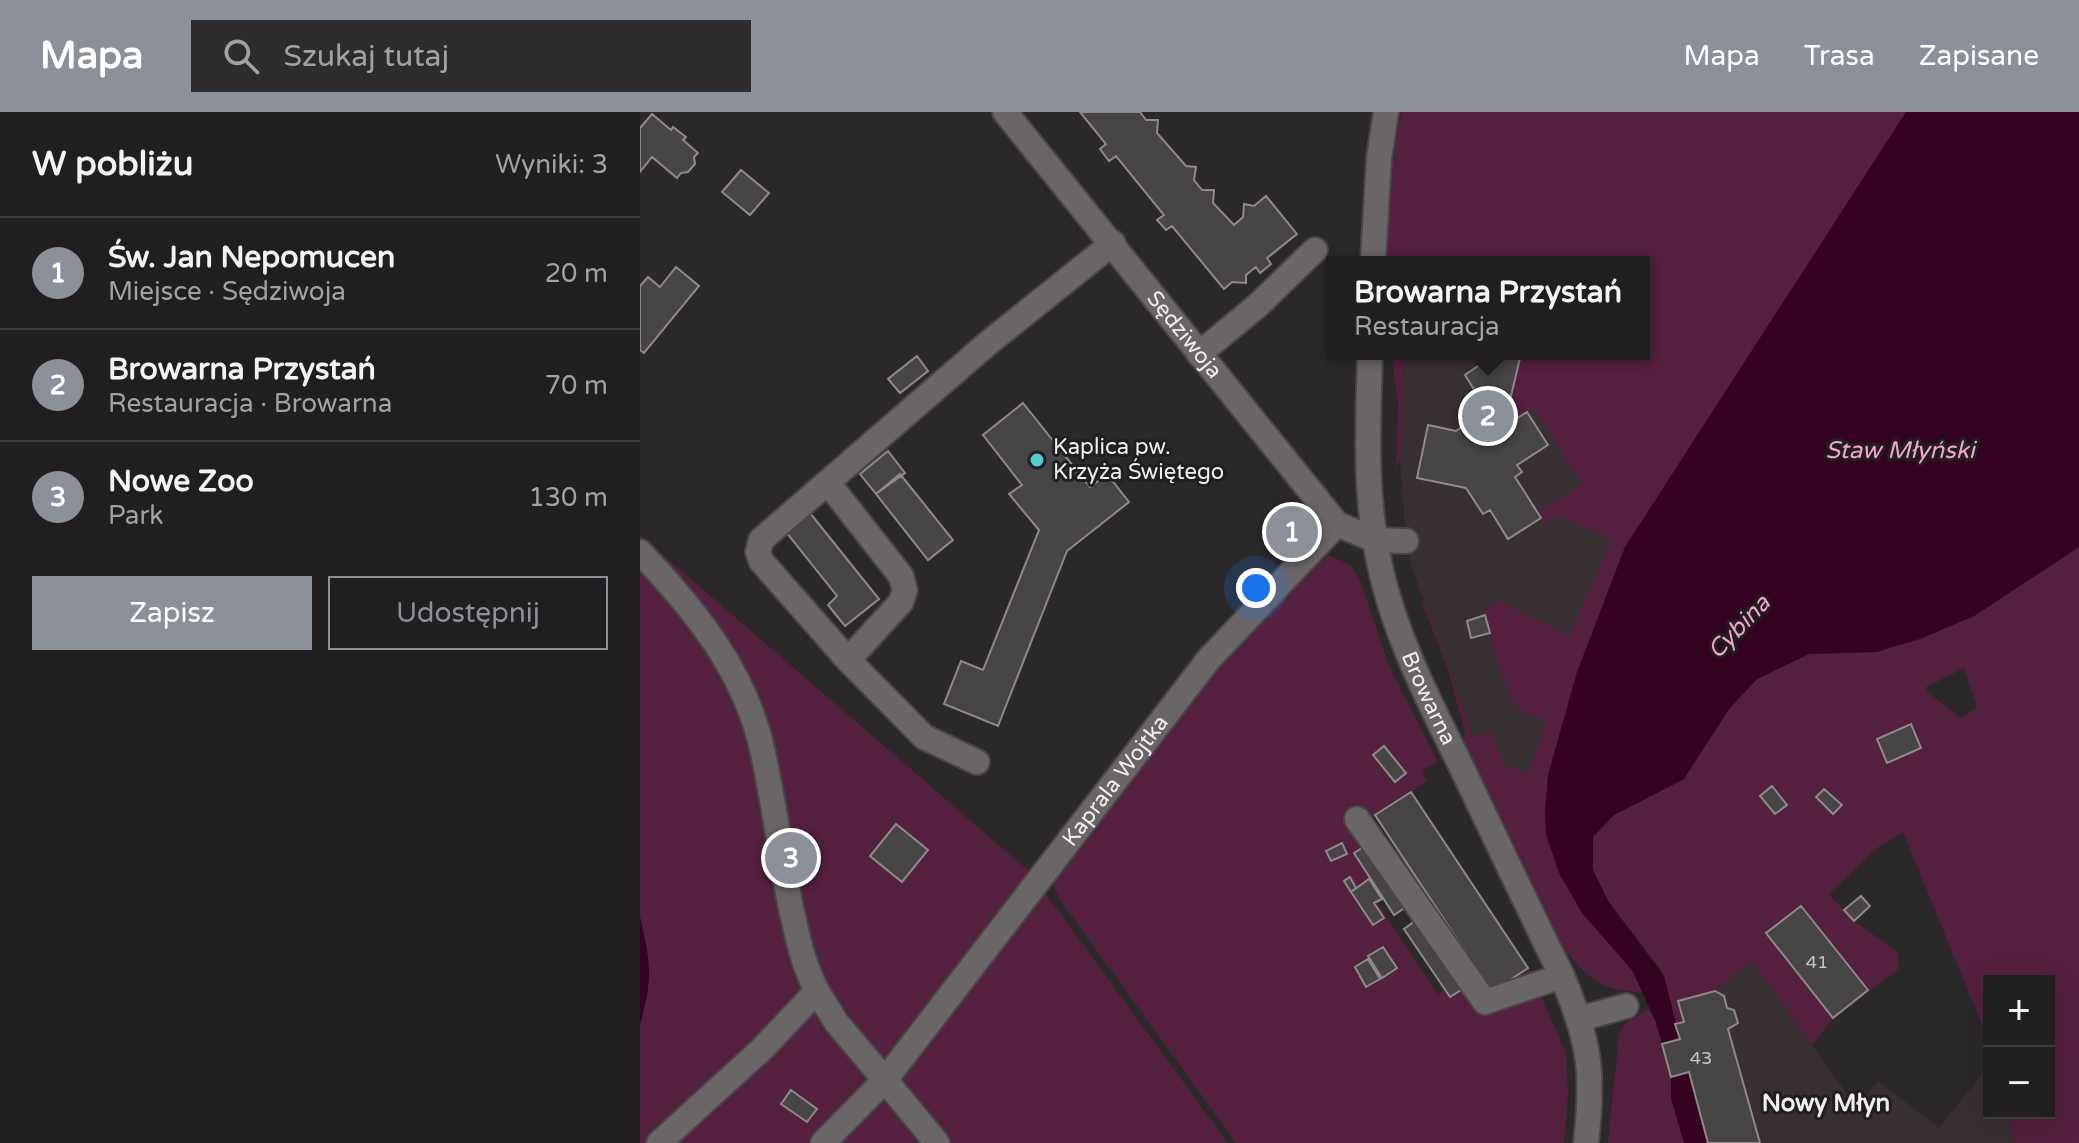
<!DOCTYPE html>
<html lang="pl">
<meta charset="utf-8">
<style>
:root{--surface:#201e1f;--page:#2d2b2c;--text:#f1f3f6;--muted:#a2a2a4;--line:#3d3c3d;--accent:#8c9099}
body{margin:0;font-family:"Varela Round",sans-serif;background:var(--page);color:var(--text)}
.controls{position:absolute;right:24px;bottom:24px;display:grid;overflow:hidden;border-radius:0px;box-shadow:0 8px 32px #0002}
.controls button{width:72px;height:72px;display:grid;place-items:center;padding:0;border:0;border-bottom:2px solid var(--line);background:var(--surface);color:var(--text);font:40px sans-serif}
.you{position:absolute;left:616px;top:476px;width:28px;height:28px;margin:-20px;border:6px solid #fff;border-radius:50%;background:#1a73e8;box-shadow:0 0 0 12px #1a73e833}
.badge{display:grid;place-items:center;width:52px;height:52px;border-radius:50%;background:var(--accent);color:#fff;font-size:26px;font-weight:700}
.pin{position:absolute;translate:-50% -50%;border:4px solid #fff;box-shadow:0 2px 8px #0006}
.popup{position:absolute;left:686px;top:144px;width:324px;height:104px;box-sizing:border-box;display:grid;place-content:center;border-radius:0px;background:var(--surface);filter:drop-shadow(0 2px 6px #0005);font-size:26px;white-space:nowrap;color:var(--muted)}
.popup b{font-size:30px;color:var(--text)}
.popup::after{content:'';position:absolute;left:50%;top:100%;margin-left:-16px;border:16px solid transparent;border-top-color:var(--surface)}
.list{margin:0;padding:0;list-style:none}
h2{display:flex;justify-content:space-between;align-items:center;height:104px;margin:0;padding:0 32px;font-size:34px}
h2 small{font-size:26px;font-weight:400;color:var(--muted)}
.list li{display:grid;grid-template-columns:52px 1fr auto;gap:24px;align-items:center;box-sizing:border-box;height:112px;padding:0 32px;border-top:2px solid var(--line)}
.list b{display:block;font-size:30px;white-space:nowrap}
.list p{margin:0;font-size:26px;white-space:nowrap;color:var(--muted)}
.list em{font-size:26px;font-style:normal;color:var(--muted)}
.actions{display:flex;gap:16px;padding:24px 32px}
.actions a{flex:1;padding:18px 0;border:2px solid var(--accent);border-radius:0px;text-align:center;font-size:28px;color:var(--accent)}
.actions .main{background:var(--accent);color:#fff}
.icon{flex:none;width:44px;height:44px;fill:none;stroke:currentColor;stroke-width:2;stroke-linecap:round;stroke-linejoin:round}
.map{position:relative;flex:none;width:1439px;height:1031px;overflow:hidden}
header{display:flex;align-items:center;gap:48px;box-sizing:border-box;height:112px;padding:0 40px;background:var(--accent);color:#fff}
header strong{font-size:38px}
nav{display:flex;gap:44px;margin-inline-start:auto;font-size:28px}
.search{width:560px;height:72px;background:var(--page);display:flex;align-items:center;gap:20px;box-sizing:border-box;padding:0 28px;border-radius:0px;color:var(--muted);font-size:30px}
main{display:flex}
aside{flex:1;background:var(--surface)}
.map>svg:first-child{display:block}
.built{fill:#382f33}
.green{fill:#54203d;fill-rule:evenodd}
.water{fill:#330320}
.building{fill:#474445;stroke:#8e8a8b;stroke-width:2}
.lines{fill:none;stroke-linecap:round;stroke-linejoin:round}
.minor-casing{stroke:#484647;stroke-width:28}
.minor{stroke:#6a6667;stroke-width:24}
.poi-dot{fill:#51ccd1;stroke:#211e1f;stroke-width:3}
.labels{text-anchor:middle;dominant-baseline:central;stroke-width:6;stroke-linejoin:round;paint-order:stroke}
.number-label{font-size:18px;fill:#c6c4c5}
.street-label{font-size:22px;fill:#f1eff0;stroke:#211e1f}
.poi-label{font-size:22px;fill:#f1eff0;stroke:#211e1f;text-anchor:start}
.water-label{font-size:24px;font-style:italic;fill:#f4a3cb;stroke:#211e1f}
.neighbourhood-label{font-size:24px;font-weight:bold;fill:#f1eff0;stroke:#211e1f}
</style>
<header>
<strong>Mapa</strong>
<div class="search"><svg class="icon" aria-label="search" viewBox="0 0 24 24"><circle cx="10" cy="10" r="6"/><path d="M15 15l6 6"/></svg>Szukaj tutaj</div>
<nav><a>Mapa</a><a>Trasa</a><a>Zapisane</a></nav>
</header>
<main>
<aside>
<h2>W pobliżu<small>Wyniki: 3</small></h2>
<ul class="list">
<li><span class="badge">1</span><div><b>Św. Jan Nepomucen</b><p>Miejsce · Sędziwoja</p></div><em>20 m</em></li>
<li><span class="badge">2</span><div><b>Browarna Przystań</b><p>Restauracja · Browarna</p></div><em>70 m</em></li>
<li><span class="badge">3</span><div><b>Nowe Zoo</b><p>Park</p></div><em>130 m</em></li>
</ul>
<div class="actions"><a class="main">Zapisz</a><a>Udostępnij</a></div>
</aside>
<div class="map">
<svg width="1439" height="1031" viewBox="0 0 1439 1031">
<rect width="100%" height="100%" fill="#2b2829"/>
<path class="built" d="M 982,0 L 1266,0 L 985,435 L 894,663 L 865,654 L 832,626 L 772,456 L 765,413 L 760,348 L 764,242 L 1004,242 L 1004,150 Z
M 1112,849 L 1217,996 L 1238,969 L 1299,1016 L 1349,953 L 1349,1001 L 1367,1001 L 1375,1031 L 1068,1031 L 1049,961 L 1031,965 L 1022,932 L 1039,927 L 1035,912 L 1043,909 L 1038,889 L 1075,879 Z"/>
<path class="green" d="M 761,0 L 1266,0 L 985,435 L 942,801 L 992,858 L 1004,881 C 961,878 952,870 925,838 L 823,628 L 825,620 L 806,551 L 781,489 L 783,488 L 808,551 L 832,626 L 851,619 L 865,654 L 889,661 L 906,608 C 896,605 884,603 877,595 C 867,584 844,512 845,498 L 856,490 L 863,491 L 929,523 L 972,428 L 919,403 L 905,412 L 897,401 L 942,372 L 894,297 L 874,308 L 863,290 L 871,284 L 881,242 L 1004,242 L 1004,150 L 746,150 L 752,52 Z
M 751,242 L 764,242 L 760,348 L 756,357 L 758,290 Z
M 0,423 L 390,760 L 588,1031 L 0,1031 Z
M 1439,435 L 1439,1031 L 1375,1031 L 1367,1001 L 1409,1001 L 1409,869 L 1349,869 L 1349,930 L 1263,720 L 1237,736 L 1189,782 L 1214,809 L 1258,840 L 1259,857 L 1193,906 L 1172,933 L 1112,849 L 1075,879 L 1038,889 L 1044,910 L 1035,912 L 1024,864 L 1019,855 L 968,789 L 953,758 L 953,725 L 974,703 L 1044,667 L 1089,597 L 1117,567 L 1169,542 L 1236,540 L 1334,504 ZM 1324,556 L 1337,596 L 1321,606 L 1288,580 L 1286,575 Z
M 688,443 L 711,453 L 721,470 L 748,552 L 798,650 L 782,658 L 787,669 L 735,703 L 725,734 L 714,742 L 736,775 L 730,780 L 798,882 L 805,878 L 810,885 L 821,878 L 852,880 L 888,856 L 926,940 L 928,984 L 924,1031 L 596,1031 L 420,788 L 411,768 L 586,542 Z
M 1008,897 L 1016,910 L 1031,965 L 1031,986 L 1044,1031 L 968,1031 L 979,922 L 986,911 Z"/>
<path class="water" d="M 1266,0 L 1439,0 L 1439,435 L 1334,504 L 1280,527 L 1236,540 L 1169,542 L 1117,567 L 1089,597 L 1044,667 L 974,703 L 953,725 L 953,758 L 968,789 L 1024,864 L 1040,927 L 1022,932 L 1016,910 L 992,858 L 942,801 L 920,763 L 906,723 L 905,699 L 908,663 L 937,560 L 985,435 Z
M 0,805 C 11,851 13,866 0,913 Z
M 1049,960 L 1068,1031 L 1044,1031 L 1031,986 L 1031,965 Z"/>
<path class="building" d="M 440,0 L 500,0 L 506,8 L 518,8 L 517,21 L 546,54 L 556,55 L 554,68 L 562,78 L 574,78 L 573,91 L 594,113 L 603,105 L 604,92 L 614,94 L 626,84 L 657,122 L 627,146 L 631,152 L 620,161 L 616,155 L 606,163 L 606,171 L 592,170 L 584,177 L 532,114 L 526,118 L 517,108 L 524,103 L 476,44 L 469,49 L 460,37 L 466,32 Z
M 12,2 L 31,18 L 33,15 L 46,25 L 43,28 L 58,41 L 54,45 L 55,52 L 48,60 L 41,61 L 37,66 L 12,45 L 0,60 L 0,16 Z
M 101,58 L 129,81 L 110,103 L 82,80 Z
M 36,155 L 59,174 L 4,241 L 0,238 L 0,174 L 8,165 L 20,175 Z
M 841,242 L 881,242 L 871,284 L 863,290 L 874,308 L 887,300 L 908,333 L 877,353 L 882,360 L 875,365 L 901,406 L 868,427 L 850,398 L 843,402 L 826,376 L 777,366 L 788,313 L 816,319 L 829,310 L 821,298 L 834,289 L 838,295 L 843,292 L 825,263 L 838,254 Z
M 277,244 L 288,259 L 260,281 L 248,267 Z
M 383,291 L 450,375 L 467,362 L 489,390 L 427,439 L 358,614 L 304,592 L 321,549 L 343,558 L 399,418 L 369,382 L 382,373 L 343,323 Z
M 248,339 L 265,361 L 236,382 L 220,362 Z
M 260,362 L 313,428 L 288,448 L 236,382 Z
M 170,401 L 239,487 L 205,514 L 188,493 L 197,484 L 146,420 Z
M 845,503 L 850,521 L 831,526 L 827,509 Z
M 1271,612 L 1281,636 L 1247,651 L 1237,627 Z
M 744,634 L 766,661 L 755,670 L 733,643 Z
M 1132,674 L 1147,693 L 1135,702 L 1120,684 Z
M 1184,677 L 1202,693 L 1193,702 L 1176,685 Z
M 771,680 L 888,856 L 852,880 L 735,703 Z
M 256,712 L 288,738 L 262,770 L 230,744 Z
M 702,731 L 707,742 L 691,749 L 686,739 Z
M 725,734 L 766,795 L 754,803 L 714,741 Z
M 710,765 L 716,776 L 711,780 L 704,769 Z
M 729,767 L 742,787 L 734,791 L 744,806 L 733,813 L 711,780 Z
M 1221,784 L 1230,794 L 1214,809 L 1204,798 Z
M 1161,794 L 1228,878 L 1193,906 L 1126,821 Z
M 775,809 L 821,878 L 810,885 L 764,817 Z
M 743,835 L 757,856 L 742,866 L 728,844 Z
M 728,847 L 740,867 L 726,875 L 715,855 Z
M 1075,879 L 1084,884 L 1087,896 L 1094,898 L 1098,911 L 1088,917 L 1120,1031 L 1068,1031 L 1049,960 L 1031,965 L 1022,932 L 1040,927 L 1035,912 L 1044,910 L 1038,889 Z
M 151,978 L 177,997 L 167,1010 L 141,992 Z"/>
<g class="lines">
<g class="minor-casing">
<g id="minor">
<path id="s1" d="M 365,0 L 697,412 L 735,428 L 766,429"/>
<path d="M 733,150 L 739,46 L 746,0"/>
<path d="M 559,242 L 617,194 L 675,138"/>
<path id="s2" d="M 730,242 C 728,313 724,384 740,454 C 755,523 788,587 819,650 C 853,721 887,793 922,864 C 950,931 954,959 946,1031"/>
<path d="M 188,371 L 261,464 L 265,478 L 261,490 L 208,548"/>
<path d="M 0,440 C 55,498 106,560 123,641 C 134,691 140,741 150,791 C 157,822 162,851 177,879 L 123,936 L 19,1031"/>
<path d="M 337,650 L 284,625 L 208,548 L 121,449 L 118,440 L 121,428 L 347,232 L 473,131"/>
<path d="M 717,707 L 845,890 L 922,864"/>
<path id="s3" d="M 177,879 L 196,910 L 245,968 L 569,547 L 697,412"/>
<path d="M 939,907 L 986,894"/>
<path d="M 183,1031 L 245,968 L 297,1031"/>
</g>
</g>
<use href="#minor" class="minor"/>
</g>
<circle class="poi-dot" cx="397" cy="348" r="8"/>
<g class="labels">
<g class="number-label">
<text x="1177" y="850">41</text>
<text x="1061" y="946">43</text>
</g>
<g class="street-label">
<text stroke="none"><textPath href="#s1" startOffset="286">Sędziwoja</textPath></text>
<text stroke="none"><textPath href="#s2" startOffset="354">Browarna</textPath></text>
<text stroke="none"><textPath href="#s3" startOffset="490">Kaprala Wojtka</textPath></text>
</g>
<g class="poi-label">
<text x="413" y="335">Kaplica pw.<tspan x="413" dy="25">Krzyża Świętego</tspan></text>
</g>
<g class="water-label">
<text x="1260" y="338">Staw Młyński</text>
<text transform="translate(1099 515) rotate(-46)">Cybina</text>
</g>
<g class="neighbourhood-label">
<text x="1186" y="991">Nowy Młyn</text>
</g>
</g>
</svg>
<div class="controls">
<button>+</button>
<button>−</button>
</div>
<div class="you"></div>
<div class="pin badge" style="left:652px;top:420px">1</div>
<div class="pin badge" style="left:848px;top:304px">2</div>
<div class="popup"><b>Browarna Przystań</b>Restauracja</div>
<div class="pin badge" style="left:151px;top:746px">3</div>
</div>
</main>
